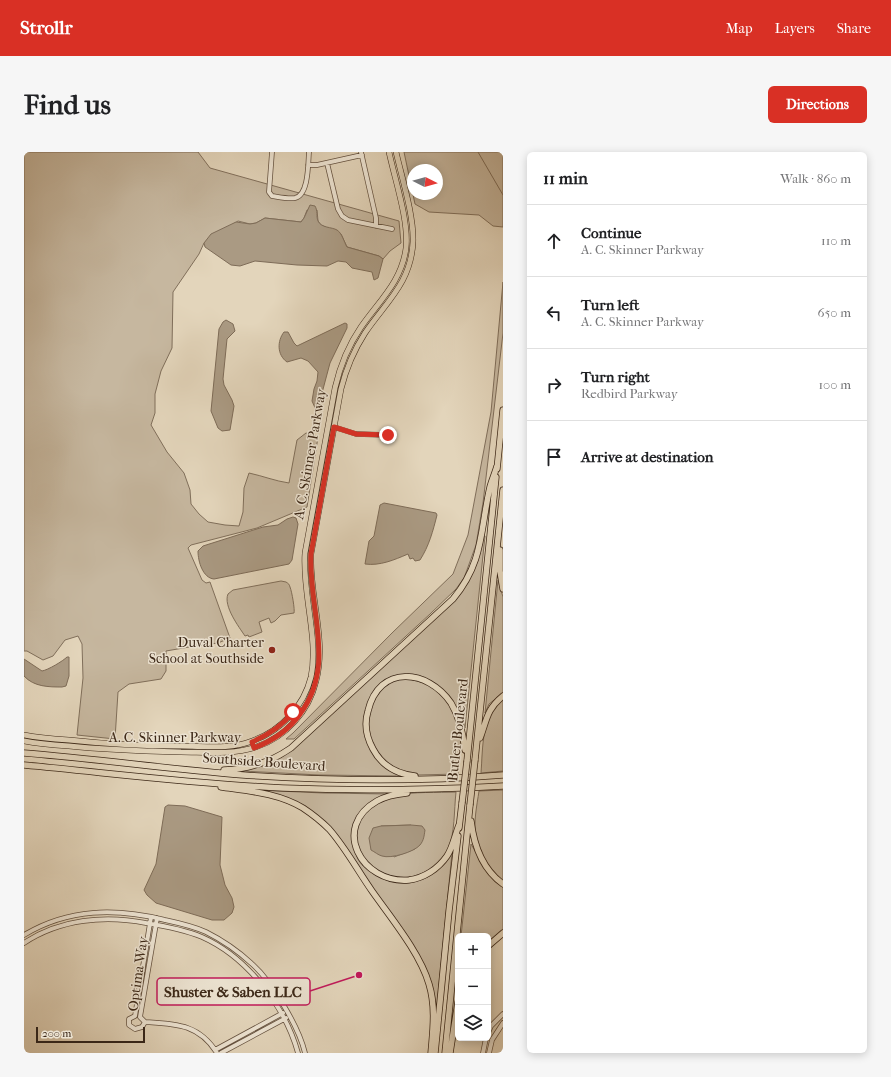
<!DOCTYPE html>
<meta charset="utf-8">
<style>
:root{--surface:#fff;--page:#f6f6f6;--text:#202124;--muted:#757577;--line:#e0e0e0;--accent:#d93025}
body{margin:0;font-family:"IM FELL French Canon",serif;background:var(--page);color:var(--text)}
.controls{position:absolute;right:12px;bottom:12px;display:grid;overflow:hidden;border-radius:6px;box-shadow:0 2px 10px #0003}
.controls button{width:36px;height:36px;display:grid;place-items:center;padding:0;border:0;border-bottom:1px solid var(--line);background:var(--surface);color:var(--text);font:20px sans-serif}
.compass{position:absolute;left:383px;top:12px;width:36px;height:36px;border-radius:50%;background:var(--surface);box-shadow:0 2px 10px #0003;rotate:96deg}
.scale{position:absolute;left:12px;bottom:10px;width:109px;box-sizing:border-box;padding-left:4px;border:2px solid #3b2717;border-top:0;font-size:11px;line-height:14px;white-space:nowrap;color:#3b2717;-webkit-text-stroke:3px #ede4d3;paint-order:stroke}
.stop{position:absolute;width:12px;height:12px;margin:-9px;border:3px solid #d93025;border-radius:50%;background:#fff}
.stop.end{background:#d93025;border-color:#fff;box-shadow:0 1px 4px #0008}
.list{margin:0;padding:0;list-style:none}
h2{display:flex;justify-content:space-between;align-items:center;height:52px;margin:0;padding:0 16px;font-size:17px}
h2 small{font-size:13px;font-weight:400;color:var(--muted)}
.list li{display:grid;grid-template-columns:26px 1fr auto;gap:12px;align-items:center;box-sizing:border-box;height:72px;padding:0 16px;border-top:1px solid var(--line)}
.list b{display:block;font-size:15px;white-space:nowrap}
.list p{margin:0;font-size:13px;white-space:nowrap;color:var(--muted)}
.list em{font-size:13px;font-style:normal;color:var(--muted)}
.icon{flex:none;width:22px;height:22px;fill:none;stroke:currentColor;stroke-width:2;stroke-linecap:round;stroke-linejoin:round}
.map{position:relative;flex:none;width:479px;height:901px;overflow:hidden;border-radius:6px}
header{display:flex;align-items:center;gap:24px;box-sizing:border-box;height:56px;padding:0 20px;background:var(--accent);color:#fff}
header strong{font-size:19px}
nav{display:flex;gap:22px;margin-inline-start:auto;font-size:14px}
.intro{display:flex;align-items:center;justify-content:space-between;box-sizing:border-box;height:96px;padding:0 24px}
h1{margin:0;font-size:28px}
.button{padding:10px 18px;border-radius:6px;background:var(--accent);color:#fff;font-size:14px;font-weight:700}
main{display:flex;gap:24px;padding:0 24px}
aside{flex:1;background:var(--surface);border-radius:6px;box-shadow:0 2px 10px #0003}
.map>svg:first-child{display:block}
.green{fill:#c6b79f;stroke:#806f5b;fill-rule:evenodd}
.water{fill:#aa9a83;stroke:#7e6c58}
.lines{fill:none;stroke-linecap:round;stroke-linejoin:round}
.stream{stroke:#7e6c58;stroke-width:1}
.minor-casing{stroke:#655240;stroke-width:5.5}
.major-casing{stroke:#3b2717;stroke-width:6}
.highway-casing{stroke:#3b2717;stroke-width:7}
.minor{stroke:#ede4d3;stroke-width:4}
.major{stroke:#e3d5bb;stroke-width:5}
.highway{stroke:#e3d5bb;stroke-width:5.5}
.highway-bridge-casing{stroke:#3b2717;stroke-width:7;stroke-linecap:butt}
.highway-bridge{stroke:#e3d5bb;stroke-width:5.5}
.route{stroke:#d93025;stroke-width:5}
.poi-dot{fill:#8f2418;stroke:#ede4d3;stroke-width:1.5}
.labels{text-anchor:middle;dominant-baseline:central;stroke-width:3;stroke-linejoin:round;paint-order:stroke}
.street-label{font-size:14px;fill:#3b2717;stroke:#ede4d3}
.poi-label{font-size:14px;fill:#3b2717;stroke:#ede4d3;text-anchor:end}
.leader{fill:none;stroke:#c2185b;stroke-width:1.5}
.callout-dot{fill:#c2185b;stroke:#ede4d3;stroke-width:1.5}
.callout{fill:#ede4d3;stroke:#c2185b;stroke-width:1.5}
.callout-label{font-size:15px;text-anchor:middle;font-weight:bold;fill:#3b2717}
</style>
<header>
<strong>Strollr</strong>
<nav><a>Map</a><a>Layers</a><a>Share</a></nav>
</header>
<div class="intro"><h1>Find us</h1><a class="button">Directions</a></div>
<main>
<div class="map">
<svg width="479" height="901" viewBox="0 0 479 901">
<rect width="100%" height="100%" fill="#e3d5bb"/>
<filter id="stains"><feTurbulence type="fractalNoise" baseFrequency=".005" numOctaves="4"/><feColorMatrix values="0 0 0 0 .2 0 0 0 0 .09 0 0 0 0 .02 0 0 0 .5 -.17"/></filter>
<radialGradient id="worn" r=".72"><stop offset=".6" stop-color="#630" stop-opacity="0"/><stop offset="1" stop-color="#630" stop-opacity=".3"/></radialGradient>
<path class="green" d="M 0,0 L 174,0 L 186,16 L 375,69 L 377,91 L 366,99 L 359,107 L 355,104 L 323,95 L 317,82 L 297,73 L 294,69 L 293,58 L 283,58 L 280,66 L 277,70 L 241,66 L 232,71 L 226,72 L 214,69 L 180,91 L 175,102 L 149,140 L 148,196 L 137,219 L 131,242 L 131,261 L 127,273 L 143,300 L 160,321 L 166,338 L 167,352 L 175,362 L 184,370 L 201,373 L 215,374 L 219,360 L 220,336 L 225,321 C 239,324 251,329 265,331 L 273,288 L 282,281 L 294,285 L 283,355 L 233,376 L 167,393 L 164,396 L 178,428 L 182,431 L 186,430 L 206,486 L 194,491 L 171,494 L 142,499 L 142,519 L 137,527 L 105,532 L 94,540 L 91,587 L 53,583 L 59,526 L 58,492 L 54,484 L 41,488 L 29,504 L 19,508 L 3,499 L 0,499 Z
M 380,0 L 479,0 L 479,75 L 469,74 L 455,63 L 405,60 L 391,52 ZM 389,18 L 413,18 L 413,42 L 389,42 Z
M 479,130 L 479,181 L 459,351 L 452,393 L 440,426 L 432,437 L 406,462 L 270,587 L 262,587 L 269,581 L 368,481 L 429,422 L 444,383 L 458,308 L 467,260 Z
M 460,384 L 461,384 L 441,576 C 436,556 413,526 391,523 C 383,522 372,527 363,528 L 343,555 L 345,595 L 377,624 L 296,623 L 218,619 L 250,608 L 425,452 L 453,410 Z
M 474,428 L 479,445 L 479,541 L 465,552 L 461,561 Z
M 257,429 L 262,430 C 265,432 265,432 266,435 C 268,440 271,458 270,461 L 257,463 L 251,469 L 247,471 L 245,466 L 235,470 L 238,480 L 225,485 L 224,483 L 221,484 C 215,475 199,454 204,442 L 209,438 Z
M 381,526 L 405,532 L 423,549 L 432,564 L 437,585 L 434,622 L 393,623 L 371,617 L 359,608 L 345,587 L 344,565 L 348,550 L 360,535 L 369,529 Z
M 479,548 L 479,619 L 457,621 C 459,595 457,565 479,548 Z
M 230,638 L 299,641 L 364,642 L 351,648 L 334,664 C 334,674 330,692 332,701 C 333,708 338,714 344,718 C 362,732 386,736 407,723 C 415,718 421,709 428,701 L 413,853 L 411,852 L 405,826 L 310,681 L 289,661 Z
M 479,638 L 479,729 C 465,719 455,702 452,685 C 449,671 453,653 455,639 Z
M 432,640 C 430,658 431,682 424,697 C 420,707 410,716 401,720 C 347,747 294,667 371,644 C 389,639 414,641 432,640 ZM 387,673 L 391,697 L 370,705 L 357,674 Z
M 447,692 L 458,711 L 479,733 L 479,779 L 464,792 L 464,784 L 437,784 Z"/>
<path class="water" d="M 286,53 L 291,54 C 294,59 292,64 294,69 C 297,76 308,75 313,78 C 318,81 320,90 323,95 L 355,104 L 359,107 L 354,126 L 350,128 L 348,120 L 328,116 L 322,110 L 314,109 L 303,114 L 273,113 L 231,109 L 216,114 L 207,113 L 181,95 L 180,91 L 187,82 L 212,70 L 226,72 L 232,71 L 241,66 L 277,70 L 280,66 Z
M 202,168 L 209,172 L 211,179 L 203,187 L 199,227 L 200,233 L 208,248 L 210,254 L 206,278 L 198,279 L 194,276 L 187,259 L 195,177 L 199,170 Z
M 321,171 L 323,172 L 323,176 L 306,211 L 294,256 L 292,258 L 288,249 L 290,237 L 293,229 L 294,220 L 284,209 L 277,206 L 263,210 C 253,203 253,189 260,180 L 264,180 L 270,191 L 273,194 Z
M 360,351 L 412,361 L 413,363 C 409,379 405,394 396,408 L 391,409 L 389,406 L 386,407 L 384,402 C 370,408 356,414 341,412 L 345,389 L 350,384 L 356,353 Z
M 269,365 L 272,366 L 274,372 L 268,408 L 265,412 L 190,427 C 179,426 174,410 174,399 L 179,394 L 239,375 L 254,373 L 263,367 Z
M 43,505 L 45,505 L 45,524 L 42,534 L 38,535 C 25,535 10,535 0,524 L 0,507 L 18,519 C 24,518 39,509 43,505 Z
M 144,653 L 161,654 L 198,665 L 196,713 L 201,733 L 208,746 L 210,755 L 208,761 L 200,768 L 188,768 L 132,751 L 123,743 L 120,738 L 132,712 L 141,655 Z
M 387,673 L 398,674 L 401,678 C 400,684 400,688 396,693 C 390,700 367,707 358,704 C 354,703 351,700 347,698 L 345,686 L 349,676 L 357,674 Z"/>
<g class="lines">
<path class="stream" d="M 454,0 L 479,43"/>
<g class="minor-casing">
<path id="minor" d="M 248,0 L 245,40 L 248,44 C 255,45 264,47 271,46 C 285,43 284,11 285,0
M 337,0 L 352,66 L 352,74
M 303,11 L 314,57 L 318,64 L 324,68 L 368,77
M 284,13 L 293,13 L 338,3
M 310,275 L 332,282 L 363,283
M 133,766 L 116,865 L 121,870 C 152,872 175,872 193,901
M 0,783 C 45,756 92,756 141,768 C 155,771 169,774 182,780 C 198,788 214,799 227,811 C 241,823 250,838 260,854 C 269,869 277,884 281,901
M 0,791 C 36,767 81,763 122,771 C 141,774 161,778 178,785 C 223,805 261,854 274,901
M 121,870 L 118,875 L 111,877 L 105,873 L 105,867 L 111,864 L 127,765
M 464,881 L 467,874 L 479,862
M 191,898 L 259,861
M 197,901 L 262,866
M 459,901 L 462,886
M 465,901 L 468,888 L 479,871"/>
</g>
<g class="major-casing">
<path id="major" d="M 0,583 C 15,586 30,587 45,588 C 82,592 119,594 157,594 C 180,594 206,598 228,589 C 257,579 280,554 287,525 C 295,487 278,441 281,401 L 311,236 C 316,214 324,194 337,175 C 355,149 378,129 382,96 C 385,69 371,28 365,0
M 0,589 C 15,592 30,593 45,594 C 83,598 119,599 157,600 C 181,600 208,603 232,595 C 262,585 285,559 292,529 C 303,487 285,444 287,402 L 317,237 C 322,217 330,198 341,181 C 362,150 387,131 389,90 C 390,64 378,26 372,0"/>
</g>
<g class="highway-casing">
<path id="highway" d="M 473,317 L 479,258
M 476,398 L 476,419 L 479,437
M 456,586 C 463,568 462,558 479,544
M 0,601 C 73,607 146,617 219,623 C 306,629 393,630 479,623
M 451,608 L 479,338
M 443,609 L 472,325
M 0,613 C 86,621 172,632 259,636 C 332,639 406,638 479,634
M 200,618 C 225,617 247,610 267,596 L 429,447 C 460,410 456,378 466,335 C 468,328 471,321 473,314
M 391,624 C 373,622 358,614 349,597 C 343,586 340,572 344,559 C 355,512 404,517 427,551 C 436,566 439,581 441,598
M 197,635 C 225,639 254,641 279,656 C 288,662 297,669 305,677 C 321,695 334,719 348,739 C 367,766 396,801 405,832 C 412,855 409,878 407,901
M 383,641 C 373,642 362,644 353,649 C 307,675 337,732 385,728 C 400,726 414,717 423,704 C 429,695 431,683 435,673
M 447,669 C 450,694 458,717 479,732
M 435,676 L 438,651
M 464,794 L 479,781
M 411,901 L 425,759 L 434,684
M 421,901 L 446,653
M 426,901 L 434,850"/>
</g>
<use href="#minor" class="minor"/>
<use href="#major" class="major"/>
<use href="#highway" class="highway"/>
<g class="highway-bridge-casing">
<path id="highway-bridge" d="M 438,651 L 443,609
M 446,653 L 451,608"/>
</g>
<use href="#highway-bridge" class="highway-bridge"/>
</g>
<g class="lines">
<path class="route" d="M 269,560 C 258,574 244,583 228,590 L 230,596 C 248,589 265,578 276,562 C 313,513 284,457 287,402 L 310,275 L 332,282 L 364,283"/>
</g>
<circle class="poi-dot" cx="248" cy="498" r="4"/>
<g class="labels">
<g class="street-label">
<text transform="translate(286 302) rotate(-80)">A. C. Skinner Parkway</text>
<text transform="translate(434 578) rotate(-84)">Butler Boulevard</text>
<text x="151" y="585">A. C. Skinner Parkway</text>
<text transform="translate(240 610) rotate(4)">Southside Boulevard</text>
<text transform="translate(114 822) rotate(-82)">Optima Way</text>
</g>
<g class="poi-label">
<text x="240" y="490">Duval Charter<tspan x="240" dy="16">School at Southside</tspan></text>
</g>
</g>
<path class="leader" d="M335 823L286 839"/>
<circle class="callout-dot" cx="335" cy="823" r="4"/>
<rect class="callout" x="133" y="826" width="153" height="27" rx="4"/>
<g class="callout-label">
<text x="209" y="845">Shuster &amp; Saben LLC</text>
</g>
<rect width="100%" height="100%" filter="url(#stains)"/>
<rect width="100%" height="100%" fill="url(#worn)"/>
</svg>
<div class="controls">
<button>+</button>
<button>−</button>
<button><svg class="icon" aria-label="layers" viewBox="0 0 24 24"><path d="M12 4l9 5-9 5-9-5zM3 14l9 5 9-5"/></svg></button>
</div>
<svg class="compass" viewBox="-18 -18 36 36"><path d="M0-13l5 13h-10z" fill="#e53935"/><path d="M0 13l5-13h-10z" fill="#757577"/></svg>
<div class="scale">200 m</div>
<div class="stop" style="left:269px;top:560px"></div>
<div class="stop end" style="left:364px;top:283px"></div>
</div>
<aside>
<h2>11 min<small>Walk · 860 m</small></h2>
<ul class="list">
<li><svg class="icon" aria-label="ahead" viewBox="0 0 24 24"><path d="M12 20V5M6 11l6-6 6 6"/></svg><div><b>Continue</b><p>A. C. Skinner Parkway</p></div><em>110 m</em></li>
<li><svg class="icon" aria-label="left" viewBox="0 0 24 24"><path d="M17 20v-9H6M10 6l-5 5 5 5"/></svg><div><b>Turn left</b><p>A. C. Skinner Parkway</p></div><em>650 m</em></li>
<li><svg class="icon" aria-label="right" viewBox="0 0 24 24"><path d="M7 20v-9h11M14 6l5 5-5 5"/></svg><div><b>Turn right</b><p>Redbird Parkway</p></div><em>100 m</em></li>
<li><svg class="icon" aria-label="arrive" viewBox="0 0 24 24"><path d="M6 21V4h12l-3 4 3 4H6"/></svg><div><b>Arrive at destination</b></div></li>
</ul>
</aside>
</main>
